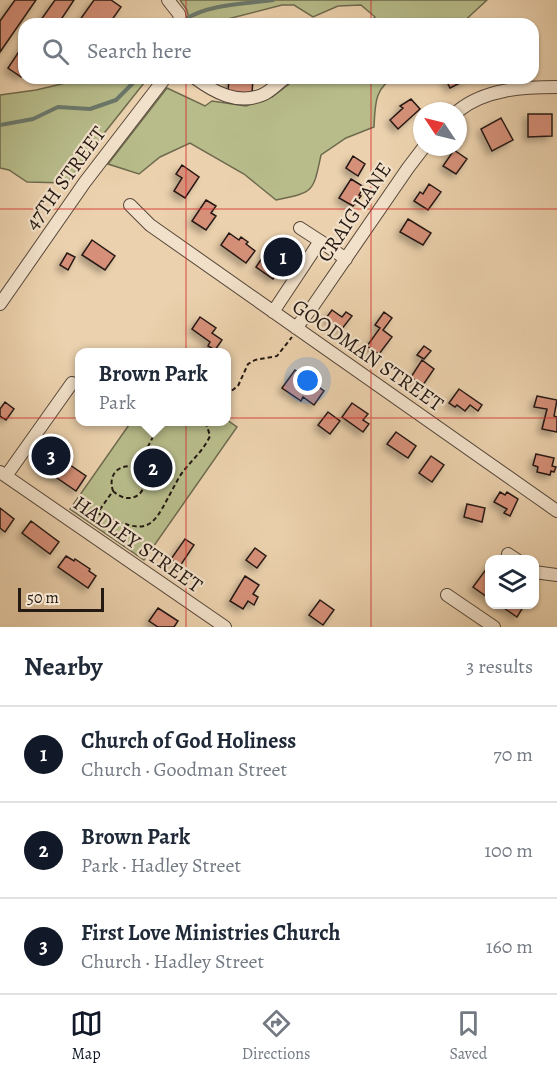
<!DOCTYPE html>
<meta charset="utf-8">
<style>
:root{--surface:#fff;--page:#f6f6f7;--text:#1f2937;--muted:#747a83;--line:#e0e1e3;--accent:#111827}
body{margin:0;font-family:Alegreya,serif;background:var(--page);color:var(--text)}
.controls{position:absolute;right:18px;bottom:18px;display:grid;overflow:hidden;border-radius:12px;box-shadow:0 2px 4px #0004}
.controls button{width:54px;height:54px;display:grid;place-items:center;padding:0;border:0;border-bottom:2px solid var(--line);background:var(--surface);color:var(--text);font:30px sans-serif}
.compass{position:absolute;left:413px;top:102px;width:54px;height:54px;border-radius:50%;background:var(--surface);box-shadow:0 2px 4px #0004;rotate:305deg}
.scale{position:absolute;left:18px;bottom:15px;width:86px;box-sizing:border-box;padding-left:6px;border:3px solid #251913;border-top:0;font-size:16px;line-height:21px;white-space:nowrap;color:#251913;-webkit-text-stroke:4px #f2e1ca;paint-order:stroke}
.you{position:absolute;left:308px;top:381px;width:21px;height:21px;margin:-15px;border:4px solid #fff;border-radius:50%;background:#1a73e8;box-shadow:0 0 0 9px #1a73e833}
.badge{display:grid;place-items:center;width:39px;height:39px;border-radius:50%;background:var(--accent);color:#fff;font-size:20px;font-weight:700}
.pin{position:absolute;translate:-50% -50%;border:3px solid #fff;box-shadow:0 2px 6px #0006}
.popup{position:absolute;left:75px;top:348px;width:156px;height:78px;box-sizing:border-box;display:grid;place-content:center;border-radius:12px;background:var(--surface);filter:drop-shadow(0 2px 4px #0005);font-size:20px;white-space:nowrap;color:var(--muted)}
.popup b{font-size:22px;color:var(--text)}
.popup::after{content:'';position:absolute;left:50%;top:100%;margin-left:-12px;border:12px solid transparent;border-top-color:var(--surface)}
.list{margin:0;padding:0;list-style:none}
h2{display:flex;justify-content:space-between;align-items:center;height:78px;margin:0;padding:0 24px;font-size:26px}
h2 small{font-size:20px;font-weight:400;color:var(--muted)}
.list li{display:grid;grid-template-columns:39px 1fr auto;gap:18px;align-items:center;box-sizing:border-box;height:96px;padding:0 24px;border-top:2px solid var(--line)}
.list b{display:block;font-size:22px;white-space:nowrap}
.list p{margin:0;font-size:20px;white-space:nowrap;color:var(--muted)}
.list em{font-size:20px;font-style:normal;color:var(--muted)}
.icon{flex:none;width:33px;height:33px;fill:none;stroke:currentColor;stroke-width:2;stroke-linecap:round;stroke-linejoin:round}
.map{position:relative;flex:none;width:557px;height:627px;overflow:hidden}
.search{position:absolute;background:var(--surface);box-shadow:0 2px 4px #0004;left:18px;right:18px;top:18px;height:66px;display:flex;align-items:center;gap:15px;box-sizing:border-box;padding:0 21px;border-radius:18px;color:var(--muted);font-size:22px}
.sheet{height:366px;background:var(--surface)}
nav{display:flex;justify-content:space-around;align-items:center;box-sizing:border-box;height:84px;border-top:2px solid var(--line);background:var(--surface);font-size:16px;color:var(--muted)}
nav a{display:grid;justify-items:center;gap:3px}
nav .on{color:var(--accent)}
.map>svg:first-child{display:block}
.green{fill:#b7bc8a;stroke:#6e6a4e;stroke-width:1.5}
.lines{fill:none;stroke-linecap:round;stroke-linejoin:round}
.stream{stroke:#6b786b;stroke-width:4}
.building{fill:#d69079;stroke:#251913;stroke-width:1.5;filter:url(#shadow)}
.minor-casing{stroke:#56473a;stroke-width:14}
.path{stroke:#251913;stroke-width:2;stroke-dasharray:4.5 3;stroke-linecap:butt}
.minor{stroke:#f2e1ca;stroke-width:12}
.grid{fill:none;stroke:#d62828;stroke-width:1.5;stroke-opacity:0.55}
.labels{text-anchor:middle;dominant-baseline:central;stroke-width:4.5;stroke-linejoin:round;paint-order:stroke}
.street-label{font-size:21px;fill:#251913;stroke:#f2e1ca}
</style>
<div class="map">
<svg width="557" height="627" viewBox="0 0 557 627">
<defs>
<filter id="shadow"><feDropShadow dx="-4" dy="4" stdDeviation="3" flood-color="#0004"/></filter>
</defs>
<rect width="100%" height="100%" fill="#ebd1ad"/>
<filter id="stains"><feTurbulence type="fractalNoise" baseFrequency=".00333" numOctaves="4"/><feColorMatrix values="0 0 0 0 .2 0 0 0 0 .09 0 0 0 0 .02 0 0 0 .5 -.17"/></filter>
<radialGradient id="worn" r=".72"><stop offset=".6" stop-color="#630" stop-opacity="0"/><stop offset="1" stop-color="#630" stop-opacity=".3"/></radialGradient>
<path class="green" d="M 180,0 L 487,0 L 461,24 L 369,24 L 375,17 L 361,5 L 338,6 L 313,17 L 294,5 L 282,5 L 208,24 L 190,24 L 187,10 Z
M 87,78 L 148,78 L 94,146 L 67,183 L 27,182 L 9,170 L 0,168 L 0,95 L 36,90 Z
M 297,78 L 396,78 C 374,85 375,108 374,127 L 346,138 L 321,155 C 313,193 314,192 276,200 L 244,174 L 190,143 L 160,157 L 139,174 L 108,164 L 167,88 L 205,106 L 212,101 L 246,106 L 272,97 Z
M 227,420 L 237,427 L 144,560 L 70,509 L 131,422 Z"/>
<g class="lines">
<path class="stream" d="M 184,20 C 209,4 244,4 273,0
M 0,125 L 33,119 L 58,107 L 90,109 L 116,100 L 138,78"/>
</g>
<path class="building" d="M 15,0 L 36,0 L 0,52 L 0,21 Z
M 55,0 L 74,0 L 58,24 L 38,24 Z
M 94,0 L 111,0 L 121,7 L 109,24 L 77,24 Z
M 24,44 L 24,72 L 21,77 L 8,68 Z
M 229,78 L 253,78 L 252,94 L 228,92 Z
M 445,78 L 470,78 L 450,88 Z
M 411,99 L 420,109 L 398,129 L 390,120 L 403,108 L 400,106 Z
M 528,114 L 552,114 L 552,136 L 528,137 Z
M 501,118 L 513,140 L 492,151 L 481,129 Z
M 454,150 L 467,159 L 456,174 L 443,166 Z
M 353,156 L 365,164 L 358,176 L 346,168 Z
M 182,165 L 199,177 L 185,198 L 174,191 L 182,178 L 176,174 Z
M 351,179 L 364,187 L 359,195 L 361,196 L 353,206 L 339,198 Z
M 429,184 L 441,192 L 428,210 L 414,201 L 420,192 L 423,194 Z
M 206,200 L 216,206 L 211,213 L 216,216 L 206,230 L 192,221 Z
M 408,219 L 431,233 L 423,245 L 400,232 Z
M 229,233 L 239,240 L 241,237 L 248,242 L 246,244 L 255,251 L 246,263 L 221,245 Z
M 275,239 L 292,251 L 273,279 L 256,267 Z
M 92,240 L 115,256 L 105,270 L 82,255 Z
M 67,253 L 75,257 L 68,270 L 60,265 Z
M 332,310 L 342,317 L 346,312 L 352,316 L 341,330 L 326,318 Z
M 384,312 L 392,318 L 383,330 L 392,337 L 379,354 L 367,346 L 380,328 L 375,325 Z
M 200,317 L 216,328 L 212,333 L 222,340 L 215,350 L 208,346 L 210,342 L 192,329 Z
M 424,346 L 431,351 L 424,359 L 417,355 Z
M 422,360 L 434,369 L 423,385 L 411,377 Z
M 295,370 L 324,391 L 314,405 L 303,397 L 301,401 L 282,388 Z
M 459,389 L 482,405 L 478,411 L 470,405 L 465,411 L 457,405 L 455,407 L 449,403 Z
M 537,396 L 557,400 L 554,416 L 557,417 L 557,432 L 542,429 L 547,409 L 534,407 Z
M 5,402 L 14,409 L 6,420 L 0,416 L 0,409 Z
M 352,403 L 368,414 L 363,420 L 369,424 L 363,432 L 342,417 Z
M 328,412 L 340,421 L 330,434 L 318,425 Z
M 396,432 L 416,446 L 408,458 L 387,444 Z
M 51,452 L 86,476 L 76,491 L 41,467 Z
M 536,454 L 554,458 L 552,466 L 556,467 L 554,472 L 551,471 L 550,475 L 537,472 L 538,467 L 533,465 Z
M 431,456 L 444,465 L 432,482 L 419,473 Z
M 500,492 L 505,495 L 507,492 L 518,499 L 510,516 L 504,513 L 507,509 L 494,502 Z
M 467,504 L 485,508 L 482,522 L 464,517 Z
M 0,508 L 14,519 L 5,532 L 0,528 Z
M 31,521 L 59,542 L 50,554 L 22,533 Z
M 185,539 L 194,545 L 180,566 L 171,559 Z
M 255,548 L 266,556 L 257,568 L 246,560 Z
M 66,556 L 74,561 L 75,559 L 90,569 L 89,571 L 96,576 L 88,588 L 58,567 Z
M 490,564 L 490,599 L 473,587 Z
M 245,576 L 259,585 L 253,594 L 258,597 L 254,605 L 248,601 L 243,609 L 230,601 Z
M 320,600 L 334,610 L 323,625 L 309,615 Z
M 498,604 L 525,604 L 517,617 Z
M 158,608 L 178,621 L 174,627 L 158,627 L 149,621 Z"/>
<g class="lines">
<g class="minor-casing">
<path id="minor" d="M 168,0 L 179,14 L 181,24
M 195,78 C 214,92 237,105 262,95 C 270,92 278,83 285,78
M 458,111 C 485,89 523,87 557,87
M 130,205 L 150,225 L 557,511
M 300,228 L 320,241
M 0,304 L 85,182 L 165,78
M 273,312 L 320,241 L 346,259
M 296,328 L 313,306 L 408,168 L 424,147
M 0,472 L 225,627
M 6,476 L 72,383
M 508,554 L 517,560
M 534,572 L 557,575
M 447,595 L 494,627"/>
</g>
<path class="path" d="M 226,395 L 238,386 L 248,364 L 255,360 L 277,356 L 292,337
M 113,491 C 133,510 156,487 137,468
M 97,513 C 153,538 151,529 177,481 C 186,464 202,454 210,436 L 207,426 L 200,422
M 91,522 L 113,491 C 107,473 121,462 137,468 L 156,431 L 156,422"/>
<use href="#minor" class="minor"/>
</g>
<path class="grid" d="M 186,0 L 186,24M 371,0 L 371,24M 186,78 L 186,627M 371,78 L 371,627M 0,209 L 557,209M 0,418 L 557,418"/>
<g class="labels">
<g class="street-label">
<text transform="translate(65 178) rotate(-54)">47TH STREET</text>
<text transform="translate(354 212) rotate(-56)">CRAIG LANE</text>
<text transform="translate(368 355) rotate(35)">GOODMAN STREET</text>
<text transform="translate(138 544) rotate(35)">HADLEY STREET</text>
</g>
</g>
<rect width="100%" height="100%" filter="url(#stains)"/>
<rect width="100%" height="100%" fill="url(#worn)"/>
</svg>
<div class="controls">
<button><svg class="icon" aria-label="layers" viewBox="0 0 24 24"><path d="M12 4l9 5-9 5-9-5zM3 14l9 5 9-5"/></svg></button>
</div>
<svg class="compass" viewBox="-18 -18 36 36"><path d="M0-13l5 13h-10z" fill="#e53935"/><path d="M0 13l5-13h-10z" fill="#747a83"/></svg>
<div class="scale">50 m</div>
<div class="you"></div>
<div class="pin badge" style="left:283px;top:257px">1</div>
<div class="pin badge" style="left:153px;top:468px">2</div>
<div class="popup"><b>Brown Park</b>Park</div>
<div class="pin badge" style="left:51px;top:456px">3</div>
<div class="search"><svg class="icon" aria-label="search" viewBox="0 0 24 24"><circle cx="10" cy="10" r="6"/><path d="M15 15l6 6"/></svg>Search here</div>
</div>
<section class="sheet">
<h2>Nearby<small>3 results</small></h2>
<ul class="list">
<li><span class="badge">1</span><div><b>Church of God Holiness</b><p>Church · Goodman Street</p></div><em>70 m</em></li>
<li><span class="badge">2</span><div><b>Brown Park</b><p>Park · Hadley Street</p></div><em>100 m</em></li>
<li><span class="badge">3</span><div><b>First Love Ministries Church</b><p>Church · Hadley Street</p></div><em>160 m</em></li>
</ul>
</section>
<nav>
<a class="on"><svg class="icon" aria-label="map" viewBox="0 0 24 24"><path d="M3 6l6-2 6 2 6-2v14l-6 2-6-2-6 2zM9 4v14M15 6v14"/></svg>Map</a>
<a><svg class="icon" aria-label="directions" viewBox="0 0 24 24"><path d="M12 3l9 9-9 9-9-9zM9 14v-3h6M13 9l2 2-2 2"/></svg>Directions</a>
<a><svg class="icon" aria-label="saved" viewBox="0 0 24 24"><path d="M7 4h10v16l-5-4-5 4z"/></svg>Saved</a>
</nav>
